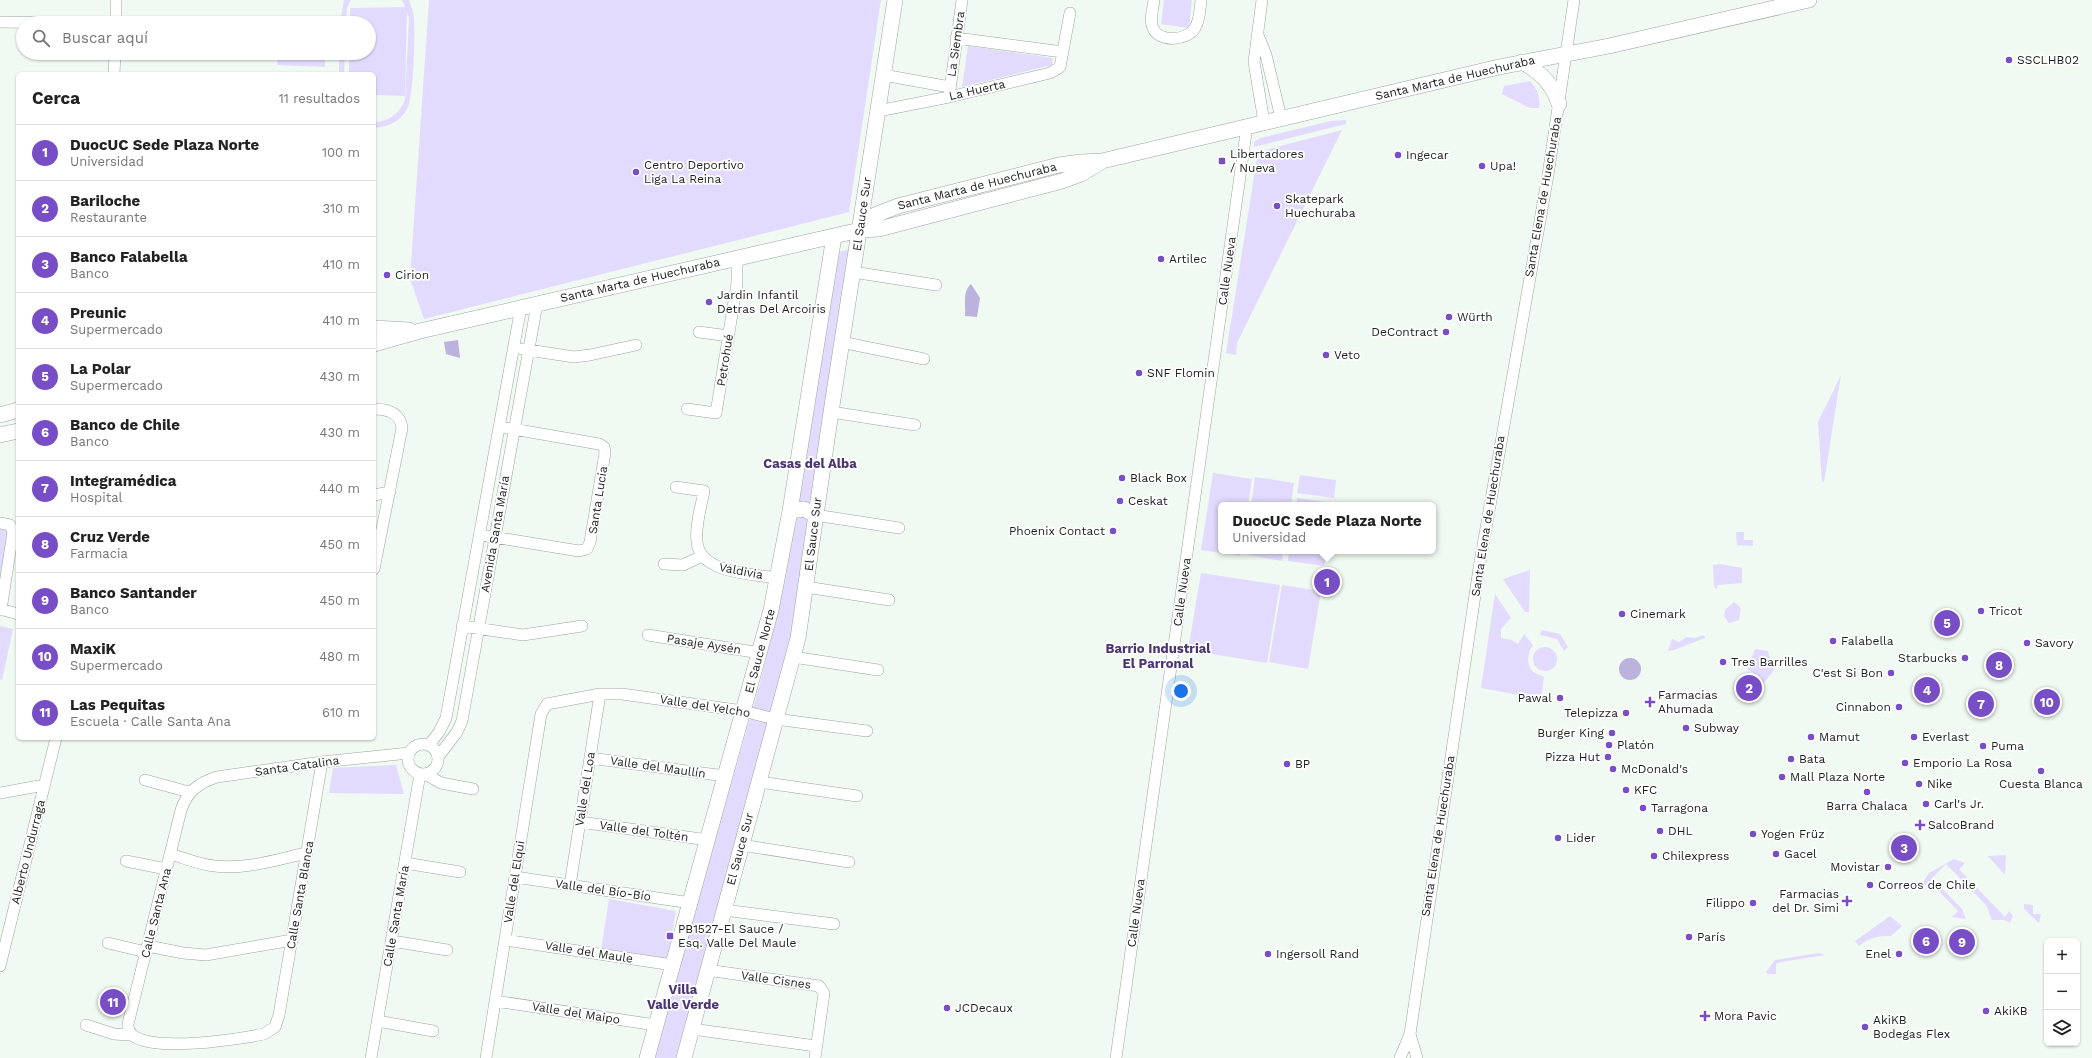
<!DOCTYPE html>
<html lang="es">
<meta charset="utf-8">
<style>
:root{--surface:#fff;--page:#f2f2f2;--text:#222;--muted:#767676;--line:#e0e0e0;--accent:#784ec7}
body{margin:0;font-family:"Work Sans",sans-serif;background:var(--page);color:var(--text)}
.controls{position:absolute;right:12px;bottom:12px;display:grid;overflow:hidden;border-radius:6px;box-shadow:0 1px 3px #0004}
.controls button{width:36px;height:36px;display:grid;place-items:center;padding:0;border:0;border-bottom:1px solid var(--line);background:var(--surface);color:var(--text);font:20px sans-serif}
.you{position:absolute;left:1181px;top:691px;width:14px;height:14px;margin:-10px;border:3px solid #fff;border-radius:50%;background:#1a73e8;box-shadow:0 0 0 6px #1a73e833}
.badge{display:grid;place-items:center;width:26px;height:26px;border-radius:50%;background:var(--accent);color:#fff;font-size:13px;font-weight:700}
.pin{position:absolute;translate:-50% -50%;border:2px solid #fff;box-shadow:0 1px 4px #0006}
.popup{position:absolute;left:1218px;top:502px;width:218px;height:52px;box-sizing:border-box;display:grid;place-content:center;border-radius:6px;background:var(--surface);filter:drop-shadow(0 1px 3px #0005);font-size:13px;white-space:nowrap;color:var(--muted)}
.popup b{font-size:15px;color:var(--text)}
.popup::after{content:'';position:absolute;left:50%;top:100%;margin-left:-8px;border:8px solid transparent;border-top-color:var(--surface)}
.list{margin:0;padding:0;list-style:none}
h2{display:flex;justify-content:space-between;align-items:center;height:52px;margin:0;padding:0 16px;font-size:17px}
h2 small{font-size:13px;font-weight:400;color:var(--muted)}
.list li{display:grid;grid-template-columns:26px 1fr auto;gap:12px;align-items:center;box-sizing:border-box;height:56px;padding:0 16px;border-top:1px solid var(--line)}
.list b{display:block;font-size:15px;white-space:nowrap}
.list p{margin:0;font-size:13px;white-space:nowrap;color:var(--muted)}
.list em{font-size:13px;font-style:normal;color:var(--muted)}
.icon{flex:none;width:22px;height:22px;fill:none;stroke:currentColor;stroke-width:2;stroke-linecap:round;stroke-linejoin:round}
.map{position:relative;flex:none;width:2092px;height:1058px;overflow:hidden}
.search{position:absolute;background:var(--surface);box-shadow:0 1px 3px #0004;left:16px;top:16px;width:360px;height:44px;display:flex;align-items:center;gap:10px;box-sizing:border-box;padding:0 14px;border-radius:22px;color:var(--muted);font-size:15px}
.panel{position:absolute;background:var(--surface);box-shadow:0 1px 3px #0004;left:16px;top:72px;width:360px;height:668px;border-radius:6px}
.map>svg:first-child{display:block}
.green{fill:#e2dbfe}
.water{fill:#bcb2de}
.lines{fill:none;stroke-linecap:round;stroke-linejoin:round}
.street-casing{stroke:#9da59e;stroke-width:12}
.secondary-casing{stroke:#9da59e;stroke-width:16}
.street{stroke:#fff;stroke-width:11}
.secondary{stroke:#fff;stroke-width:15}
.poi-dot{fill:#784ec7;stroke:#fff;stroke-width:1.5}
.labels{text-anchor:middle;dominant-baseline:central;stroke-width:3.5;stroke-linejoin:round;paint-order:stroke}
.street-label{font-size:12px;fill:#1c1f1d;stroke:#fff}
.poi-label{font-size:12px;fill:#1c1f1d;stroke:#fff;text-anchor:start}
.neighbourhood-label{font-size:13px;font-weight:bold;fill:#493673;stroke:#fff}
</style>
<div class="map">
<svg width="2092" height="1058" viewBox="0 0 2092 1058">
<rect width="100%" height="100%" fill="#f0f9f2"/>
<path class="green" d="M 344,0 L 351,0 L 347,8 L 346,23 L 340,23 Z
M 402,0 L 409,0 C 411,5 413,12 414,18 C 415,33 414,98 407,109 C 400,122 388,127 374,128 L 374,122 C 389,122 399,114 405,100 L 409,18 L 407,12 L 405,96 L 374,95 L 374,74 L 349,74 L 349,53 L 369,53 L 369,23 L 350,23 L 350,8 L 405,7 Z
M 429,0 L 881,0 L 849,212 L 424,319 L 410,279 Z
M 1164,0 L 1192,0 L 1189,28 L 1161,24 Z
M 968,46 L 1053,58 L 1052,65 L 962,87 Z
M 278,53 L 325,53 L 325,67 L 277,65 Z
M 339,53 L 345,53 L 344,74 L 339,74 Z
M 1530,81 C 1538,91 1540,95 1539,108 L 1530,108 L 1502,94 L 1504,86 Z
M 1346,120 L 1346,124 L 1254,147 L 1254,142 L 1260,138 L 1331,121 Z
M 1342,130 L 1237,343 L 1236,355 L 1226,353 L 1258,152 Z
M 859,247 L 795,633 L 680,1058 L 653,1058 L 760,683 L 771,638 L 834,253 Z
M 1841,375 L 1824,482 L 1822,482 L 1818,422 Z
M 1213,473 L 1252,479 L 1248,505 L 1221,505 L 1221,551 L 1241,551 L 1240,556 L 1201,550 Z
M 1300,475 L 1336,480 L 1334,498 L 1297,493 Z
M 1255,477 L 1294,483 L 1291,505 L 1251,505 Z
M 1297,498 L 1334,503 L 1333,505 L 1296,505 Z
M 0,526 L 9,527 L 0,607 Z
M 1736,532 L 1744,532 L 1744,540 L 1753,540 L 1753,546 L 1737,545 Z
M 1243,551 L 1283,551 L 1282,561 L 1243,554 Z
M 1289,551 L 1327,551 L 1324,566 L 1288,561 Z
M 1720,564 L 1742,568 L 1742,583 L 1718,585 L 1716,589 L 1714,586 L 1713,565 Z
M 1530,570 L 1529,612 L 1525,612 L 1503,579 Z
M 1201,573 L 1280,585 L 1267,663 L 1188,650 Z
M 1282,585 L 1321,591 L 1308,669 L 1269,662 Z
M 1495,594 L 1511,618 L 1501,629 L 1501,638 L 1511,640 L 1518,644 L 1524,634 L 1533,645 C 1527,654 1526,663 1533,672 L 1544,677 L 1541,699 L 1481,688 Z
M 1734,602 L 1741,608 L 1739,620 L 1729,623 L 1724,616 L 1725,610 Z
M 0,626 L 13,629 L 2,680 L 0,679 Z
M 1542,630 L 1560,634 L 1568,647 L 1564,651 L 1557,639 L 1540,635 Z
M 1704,635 L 1705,638 L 1674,650 L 1668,651 L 1672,639 L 1679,642 L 1686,637 L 1695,638 Z
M1533 659a12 12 0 1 1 24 0a12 12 0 1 1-24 0Z
M 1755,649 L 1768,651 L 1774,670 L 1763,684 L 1761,677 L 1747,669 Z
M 396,765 L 404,794 L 329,793 L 333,768 Z
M 2006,855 L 2005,875 L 1988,856 Z
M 1954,859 L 1965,863 L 1959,869 L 2005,917 L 2009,911 L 2013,916 L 2010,923 L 2004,920 L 1992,920 L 1986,905 L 1946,864 L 1932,878 L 1962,909 L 1966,919 L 1952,917 L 1958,911 L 1929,881 L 1923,888 L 1921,885 L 1929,873 Z
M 609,899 L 676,911 L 667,961 L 601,950 Z
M 2024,904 L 2033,905 L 2033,914 L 2041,914 L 2039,923 L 2024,909 Z
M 1890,916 L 1902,926 L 1891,936 C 1877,936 1870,937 1859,946 L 1855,941 Z
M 1819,953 L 1825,955 L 1781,962 L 1776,964 L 1776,974 L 1768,974 L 1766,972 L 1775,960 Z"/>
<path class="water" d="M 971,284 L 980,298 L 977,317 L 965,316 C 966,305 962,292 971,284 Z
M 458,340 L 460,358 L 446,354 L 444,342 Z
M1619 669a11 11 0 1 1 22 0a11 11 0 1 1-22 0Z"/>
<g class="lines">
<g class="street-casing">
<path id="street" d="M 1154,0 C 1153,9 1149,20 1153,28 C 1159,43 1187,41 1195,28 C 1200,20 1200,8 1201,0
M 1262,0 L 1254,62 L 1264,122
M 0,22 L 60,23
M 116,23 L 116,0
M 1258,35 L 1266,55 L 1281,118
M 956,38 L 1063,52
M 114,74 L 115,53
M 883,75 L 950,87
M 949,97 L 962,0
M 878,111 L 949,97 L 1050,73 L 1060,67 L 1070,13
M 853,272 L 936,285
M 699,332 L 729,336
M 841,342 L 924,359
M 522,349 L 574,357 L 590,355 L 636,345
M 374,409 C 388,409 400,413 402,428 L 374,569
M 687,409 L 716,413 L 737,283 L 737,258
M 831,412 L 915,425
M 676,487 L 704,491 C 701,507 695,526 697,542 C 700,574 754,574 778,578
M 374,495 L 390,492
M 815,515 L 899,528
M 0,523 L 10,525 L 13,532 L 1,610
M 487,536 L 579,551 L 587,549 L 590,542 L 605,453 L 604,447 L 599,444 L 507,428
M 664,564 L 683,565 L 702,556
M 806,587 L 889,600
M 0,609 L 18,614
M 462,626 L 523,635 L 582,626
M 648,635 L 760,653
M 793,657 L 878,670
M408 759a15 15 0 1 1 30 0a15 15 0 1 1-30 0Z
M 429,745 L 439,732 L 446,718 L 521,307
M 438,757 L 457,732 L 462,721 L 537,304
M 590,758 L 725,776
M 322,762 L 279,1015 L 275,1027 L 264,1034 C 240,1039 124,1058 128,1024 L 181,810 C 187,792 198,783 217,777 L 322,762 L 409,753
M 425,774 L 441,783 L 473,789
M 145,780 L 189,792
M 759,782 L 857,796
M 0,793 L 44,785
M 580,822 L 708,840
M 741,845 L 849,862
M 170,854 C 185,858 200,865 215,866 C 246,870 278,859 307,853
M 126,861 L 166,869
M 405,863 L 460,872
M 515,877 L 691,903
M 570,885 L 600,694
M 724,910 L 834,924
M 505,940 L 673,965
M 392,941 L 447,950
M 108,943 L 146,952
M 148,946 L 183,953 L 206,955 L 292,940
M 0,966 L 56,738
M 707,970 L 819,986 L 824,993 L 815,1058
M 495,1001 L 656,1025
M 378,1021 L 433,1031
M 86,1025 L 114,1034 L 129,1035
M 692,1029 L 816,1046
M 1410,1034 L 1417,1058
M 371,1058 L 420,774
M 486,1058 L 541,714 L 547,704 L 600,694 L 622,694 L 743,711 L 775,719 L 867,731
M 1116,1058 L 1247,126
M 1400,1058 L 1410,1034 L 1479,568 L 1548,175 L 1574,0"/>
</g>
<g class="secondary-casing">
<path id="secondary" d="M 1522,62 C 1539,71 1553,84 1559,104
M 860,230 L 875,215 L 898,206 L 1059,165 L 1081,162 L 1102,161 L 1499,67 L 1609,46 L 1809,0
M 374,328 L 409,330
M 374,344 L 420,331 L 860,230 L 879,229 L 1062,181 L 1081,174 L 1101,162
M 0,415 L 18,410
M 0,435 L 18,431
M 790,511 L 804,509 L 815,515
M 647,1058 L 771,610 L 790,511 L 834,236
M 684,1058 L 798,638 L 831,412 L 895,0"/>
</g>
<use href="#street" class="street"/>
<use href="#secondary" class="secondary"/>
</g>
<g class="poi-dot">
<circle cx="2009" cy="60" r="4"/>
<circle cx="1398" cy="155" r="4"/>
<rect x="1218" y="157" width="8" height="8" rx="2"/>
<circle cx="1482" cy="166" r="4"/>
<circle cx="636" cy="172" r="4"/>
<circle cx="1277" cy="206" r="4"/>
<circle cx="1161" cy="259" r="4"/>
<circle cx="387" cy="275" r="4"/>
<circle cx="709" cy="302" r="4"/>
<circle cx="1449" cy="317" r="4"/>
<circle cx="1446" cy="332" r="4"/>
<circle cx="1326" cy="355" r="4"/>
<circle cx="1139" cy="373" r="4"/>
<circle cx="1122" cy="478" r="4"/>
<circle cx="1120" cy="501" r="4"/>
<circle cx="1113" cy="531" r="4"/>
<circle cx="1981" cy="611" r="4"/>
<circle cx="1622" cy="614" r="4"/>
<circle cx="1833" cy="641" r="4"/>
<circle cx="2027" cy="643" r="4"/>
<circle cx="1965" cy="658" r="4"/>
<circle cx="1723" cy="662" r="4"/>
<circle cx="1891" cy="673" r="4"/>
<circle cx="1560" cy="698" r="4"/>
<path d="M1648 696h4v4h4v4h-4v4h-4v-4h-4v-4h4z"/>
<circle cx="1899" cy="707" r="4"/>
<circle cx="1626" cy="713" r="4"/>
<circle cx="1686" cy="728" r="4"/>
<circle cx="1612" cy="733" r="4"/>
<circle cx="1811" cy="737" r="4"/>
<circle cx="1914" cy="737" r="4"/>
<circle cx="1609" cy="745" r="4"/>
<circle cx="1983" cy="746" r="4"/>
<circle cx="1608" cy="757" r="4"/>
<circle cx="1791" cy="759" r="4"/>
<circle cx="1905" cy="763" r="4"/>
<circle cx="1287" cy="764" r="4"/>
<circle cx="1613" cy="769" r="4"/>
<circle cx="2041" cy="771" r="4"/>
<circle cx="1782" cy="777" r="4"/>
<circle cx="1919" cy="784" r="4"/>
<circle cx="1626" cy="790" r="4"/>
<circle cx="1867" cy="792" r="4"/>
<circle cx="1926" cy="804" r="4"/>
<circle cx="1643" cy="808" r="4"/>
<path d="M1918 819h4v4h4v4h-4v4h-4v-4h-4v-4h4z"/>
<circle cx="1660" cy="831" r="4"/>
<circle cx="1753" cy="834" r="4"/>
<circle cx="1558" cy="838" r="4"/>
<circle cx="1776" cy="854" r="4"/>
<circle cx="1654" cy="856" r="4"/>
<circle cx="1888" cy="867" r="4"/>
<circle cx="1870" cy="885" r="4"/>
<path d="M1845 895h4v4h4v4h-4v4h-4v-4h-4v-4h4z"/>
<circle cx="1753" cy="903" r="4"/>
<rect x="666" y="932" width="8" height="8" rx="2"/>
<circle cx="1689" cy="937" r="4"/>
<circle cx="1268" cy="954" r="4"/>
<circle cx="1899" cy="954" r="4"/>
<circle cx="947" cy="1008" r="4"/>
<circle cx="1986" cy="1011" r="4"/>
<path d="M1703 1010h4v4h4v4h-4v4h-4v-4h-4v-4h4z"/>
<circle cx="1865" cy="1027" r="4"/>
</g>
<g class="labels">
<g class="street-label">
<text transform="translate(956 44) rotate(-82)">La Siembra</text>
<text transform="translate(1455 78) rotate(-13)">Santa Marta de Huechuraba</text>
<text transform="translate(977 90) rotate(-13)">La Huerta</text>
<text transform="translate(977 186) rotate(-14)">Santa Marta de Huechuraba</text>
<text transform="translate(1543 197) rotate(-80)">Santa Elena de Huechuraba</text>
<text transform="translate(862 214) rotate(-82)">El Sauce Sur</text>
<text transform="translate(1227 271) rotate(-82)">Calle Nueva</text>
<text transform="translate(640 280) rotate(-13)">Santa Marta de Huechuraba</text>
<text transform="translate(725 360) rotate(-81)">Petrohué</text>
<text transform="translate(598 500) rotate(-81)">Santa Lucía</text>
<text transform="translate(1488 516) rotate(-81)">Santa Elena de Huechuraba</text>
<text transform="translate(495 534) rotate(-80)">Avenida Santa María</text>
<text transform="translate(813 534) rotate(-83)">El Sauce Sur</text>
<text transform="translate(741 571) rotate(11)">Valdivia</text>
<text transform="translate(1182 592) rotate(-82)">Calle Nueva</text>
<text transform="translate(704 644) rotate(9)">Pasaje Aysén</text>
<text transform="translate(760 651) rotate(-75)">El Sauce Norte</text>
<text transform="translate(705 706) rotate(9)">Valle del Yelcho</text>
<text transform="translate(297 766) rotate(-8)">Santa Catalina</text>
<text transform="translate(658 767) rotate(8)">Valle del Maullín</text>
<text transform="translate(585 789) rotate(-81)">Valle del Loa</text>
<text transform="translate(644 831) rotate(8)">Valle del Toltén</text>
<text transform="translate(1438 836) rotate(-81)">Santa Elena de Huechuraba</text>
<text transform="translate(740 849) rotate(-75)">El Sauce Sur</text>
<text transform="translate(28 852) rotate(-76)">Alberto Undurraga</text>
<text transform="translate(514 882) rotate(-81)">Valle del Elqui</text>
<text transform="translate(603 890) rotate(8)">Valle del Bío-Bío</text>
<text transform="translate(300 895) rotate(-80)">Calle Santa Blanca</text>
<text transform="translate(156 913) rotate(-76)">Calle Santa Ana</text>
<text transform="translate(1136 913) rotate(-82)">Calle Nueva</text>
<text transform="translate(396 916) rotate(-80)">Calle Santa María</text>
<text transform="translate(589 952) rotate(9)">Valle del Maule</text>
<text transform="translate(776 980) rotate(8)">Valle Cisnes</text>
<text transform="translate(576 1013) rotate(9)">Valle del Maipo</text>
</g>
<g class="poi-label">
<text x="2017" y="60">SSCLHB02</text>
<text x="1230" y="154">Libertadores<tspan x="1230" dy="14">/ Nueva</tspan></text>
<text x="1406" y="155">Ingecar</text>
<text x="644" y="165">Centro Deportivo<tspan x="644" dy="14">Liga La Reina</tspan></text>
<text x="1490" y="166">Upa!</text>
<text x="1285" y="199">Skatepark<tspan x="1285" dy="14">Huechuraba</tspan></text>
<text x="1169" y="259">Artilec</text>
<text x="395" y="275">Cirion</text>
<text x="717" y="295">Jardin Infantil<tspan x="717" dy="14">Detras Del Arcoiris</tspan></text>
<text x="1457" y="317">Würth</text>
<text x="1438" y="332" text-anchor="end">DeContract</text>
<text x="1334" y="355">Veto</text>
<text x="1147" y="373">SNF Flomin</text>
<text x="1130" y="478">Black Box</text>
<text x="1128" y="501">Ceskat</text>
<text x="1105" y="531" text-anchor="end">Phoenix Contact</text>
<text x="1989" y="611">Tricot</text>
<text x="1630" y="614">Cinemark</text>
<text x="1841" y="641">Falabella</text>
<text x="2035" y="643">Savory</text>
<text x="1957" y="658" text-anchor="end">Starbucks</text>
<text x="1731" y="662">Tres Barrilles</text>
<text x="1883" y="673" text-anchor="end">C'est Si Bon</text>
<text x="1658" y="695">Farmacias<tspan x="1658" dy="14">Ahumada</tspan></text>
<text x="1552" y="698" text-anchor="end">Pawal</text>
<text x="1891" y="707" text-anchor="end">Cinnabon</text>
<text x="1618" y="713" text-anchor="end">Telepizza</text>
<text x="1694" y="728">Subway</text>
<text x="1604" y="733" text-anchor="end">Burger King</text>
<text x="1819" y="737">Mamut</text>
<text x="1922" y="737">Everlast</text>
<text x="1617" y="745">Platón</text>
<text x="1991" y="746">Puma</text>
<text x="1600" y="757" text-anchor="end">Pizza Hut</text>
<text x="1799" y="759">Bata</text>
<text x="1913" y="763">Emporio La Rosa</text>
<text x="1295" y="764">BP</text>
<text x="1621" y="769">McDonald's</text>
<text x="1790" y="777">Mall Plaza Norte</text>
<text x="1927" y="784">Nike</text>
<text x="2041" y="784" text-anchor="middle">Cuesta Blanca</text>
<text x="1634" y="790">KFC</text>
<text x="1934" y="804">Carl's Jr.</text>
<text x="1867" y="806" text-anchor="middle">Barra Chalaca</text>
<text x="1651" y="808">Tarragona</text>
<text x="1928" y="825">SalcoBrand</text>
<text x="1668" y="831">DHL</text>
<text x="1761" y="834">Yogen Früz</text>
<text x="1566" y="838">Lider</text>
<text x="1784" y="854">Gacel</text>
<text x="1662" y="856">Chilexpress</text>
<text x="1880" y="867" text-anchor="end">Movistar</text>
<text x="1878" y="885">Correos de Chile</text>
<text x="1839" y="894" text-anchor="end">Farmacias<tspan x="1839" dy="14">del Dr. Simi</tspan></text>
<text x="1745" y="903" text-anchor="end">Filippo</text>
<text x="678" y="929">PB1527-El Sauce /<tspan x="678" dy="14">Esq. Valle Del Maule</tspan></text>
<text x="1697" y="937">París</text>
<text x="1276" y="954">Ingersoll Rand</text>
<text x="1891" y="954" text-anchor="end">Enel</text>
<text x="955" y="1008">JCDecaux</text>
<text x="1994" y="1011">AkiKB</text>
<text x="1714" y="1016">Mora Pavic</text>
<text x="1873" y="1020">AkiKB<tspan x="1873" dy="14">Bodegas Flex</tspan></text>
</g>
<g class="neighbourhood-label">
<text x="810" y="463">Casas del Alba</text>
<text x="1158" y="648">Barrio Industrial<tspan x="1158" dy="15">El Parronal</tspan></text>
<text x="683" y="989">Villa<tspan x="683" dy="15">Valle Verde</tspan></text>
</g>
</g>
</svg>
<div class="controls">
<button>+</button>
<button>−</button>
<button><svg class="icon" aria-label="layers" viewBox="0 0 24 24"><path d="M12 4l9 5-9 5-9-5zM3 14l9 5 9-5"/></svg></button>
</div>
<div class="you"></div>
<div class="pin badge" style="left:1327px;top:582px">1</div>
<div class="popup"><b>DuocUC Sede Plaza Norte</b>Universidad</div>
<div class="pin badge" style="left:1749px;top:688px">2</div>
<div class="pin badge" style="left:1904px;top:848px">3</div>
<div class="pin badge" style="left:1927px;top:690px">4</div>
<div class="pin badge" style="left:1947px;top:623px">5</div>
<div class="pin badge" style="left:1926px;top:941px">6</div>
<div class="pin badge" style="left:1981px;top:704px">7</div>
<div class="pin badge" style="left:1999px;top:665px">8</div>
<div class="pin badge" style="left:1962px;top:942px">9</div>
<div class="pin badge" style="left:2047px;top:702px">10</div>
<div class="pin badge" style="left:113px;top:1002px">11</div>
<div class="search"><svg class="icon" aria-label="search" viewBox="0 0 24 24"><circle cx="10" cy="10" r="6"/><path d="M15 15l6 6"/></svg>Buscar aquí</div>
<section class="panel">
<h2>Cerca<small>11 resultados</small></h2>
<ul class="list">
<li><span class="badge">1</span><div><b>DuocUC Sede Plaza Norte</b><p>Universidad</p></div><em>100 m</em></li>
<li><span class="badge">2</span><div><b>Bariloche</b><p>Restaurante</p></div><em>310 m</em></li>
<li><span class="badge">3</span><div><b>Banco Falabella</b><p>Banco</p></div><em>410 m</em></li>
<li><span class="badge">4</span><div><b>Preunic</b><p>Supermercado</p></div><em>410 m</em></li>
<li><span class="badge">5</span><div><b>La Polar</b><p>Supermercado</p></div><em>430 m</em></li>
<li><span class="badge">6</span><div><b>Banco de Chile</b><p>Banco</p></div><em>430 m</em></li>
<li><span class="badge">7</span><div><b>Integramédica</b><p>Hospital</p></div><em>440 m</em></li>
<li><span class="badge">8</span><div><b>Cruz Verde</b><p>Farmacia</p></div><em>450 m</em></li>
<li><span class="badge">9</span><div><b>Banco Santander</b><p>Banco</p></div><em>450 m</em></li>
<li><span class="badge">10</span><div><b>MaxiK</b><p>Supermercado</p></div><em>480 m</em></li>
<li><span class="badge">11</span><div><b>Las Pequitas</b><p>Escuela · Calle Santa Ana</p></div><em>610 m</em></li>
</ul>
</section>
</div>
